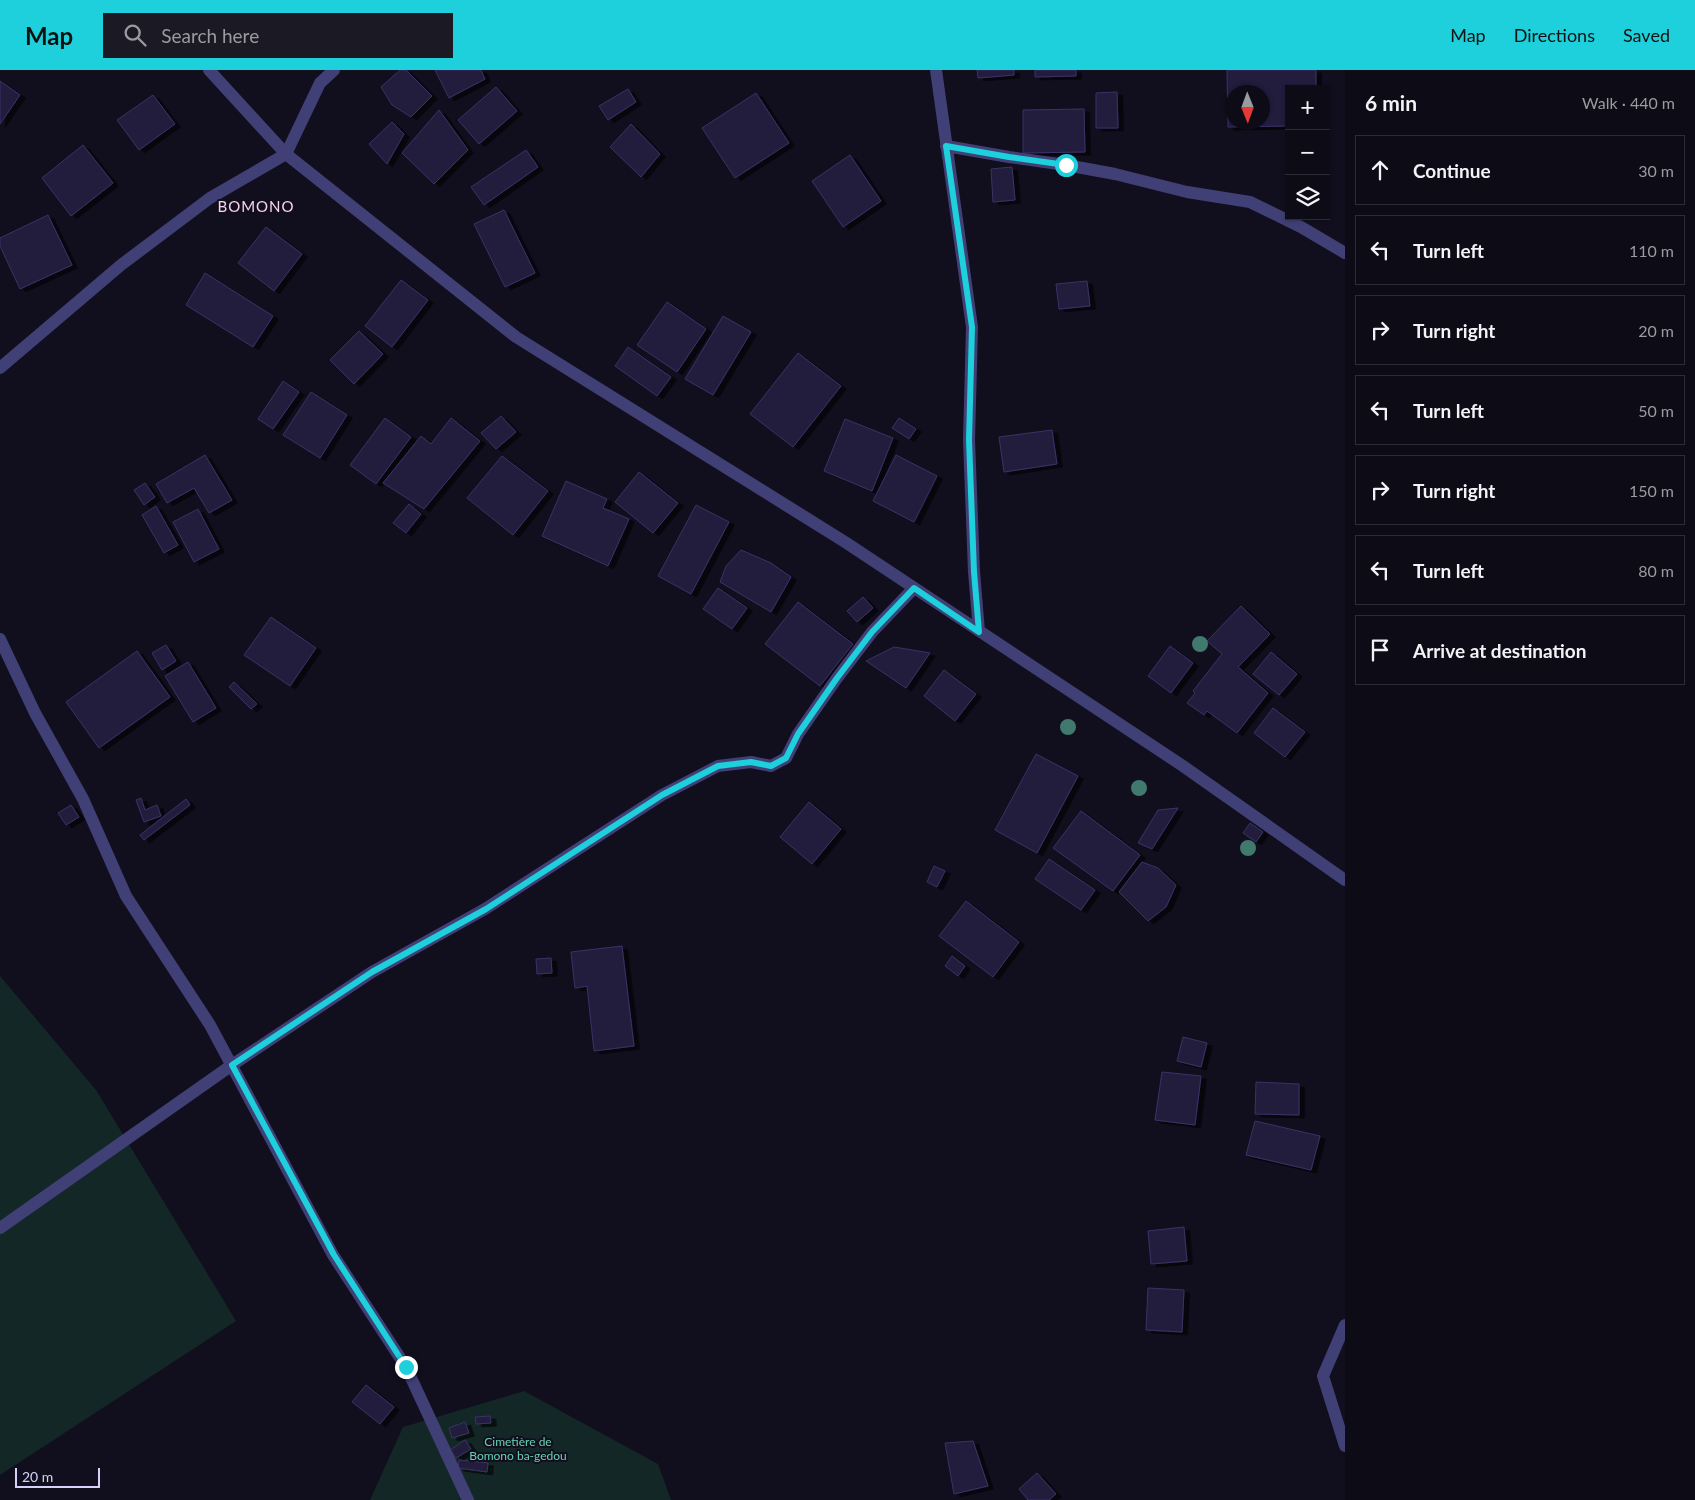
<!DOCTYPE html>
<meta charset="utf-8">
<style>
:root{--surface:#0d0b16;--page:#1b1923;--text:#f1f3f6;--muted:#9a9ba1;--line:#2d2b35;--accent:#1dd0db}
body{margin:0;font-family:Lato,sans-serif;background:var(--page);color:var(--text)}
.controls{position:absolute;right:15px;top:15px;display:grid;overflow:hidden;border-radius:0px;box-shadow:0 1px 4px #0004}
.controls button{width:45px;height:45px;display:grid;place-items:center;padding:0;border:0;border-bottom:1px solid var(--line);background:var(--surface);color:var(--text);font:25px sans-serif}
.compass{position:absolute;left:1225px;top:15px;width:45px;height:45px;border-radius:50%;background:var(--surface);box-shadow:0 1px 4px #0004;rotate:179deg}
.scale{position:absolute;left:15px;bottom:12px;width:85px;box-sizing:border-box;padding-left:5px;border:2px solid #d5d2f9;border-top:0;font-size:14px;line-height:18px;white-space:nowrap;color:#d5d2f9;-webkit-text-stroke:4px #110f1e;paint-order:stroke}
.stop{position:absolute;width:15px;height:15px;margin:-11px;border:4px solid #1dd0db;border-radius:50%;background:#fff}
.stop.end{background:#1dd0db;border-color:#fff;box-shadow:0 1px 5px #0008}
.list{margin:0;padding:0;list-style:none}
h2{display:flex;justify-content:space-between;align-items:center;height:65px;margin:0;padding:0 20px;font-size:21px}
h2 small{font-size:16px;font-weight:400;color:var(--muted)}
.list li{display:grid;grid-template-columns:32px 1fr auto;gap:15px;align-items:center;box-sizing:border-box;height:70px;margin:0 10px 10px;padding:0 10px;border:1px solid var(--line);border-radius:0px}
.list b{display:block;font-size:19px;white-space:nowrap}
.list em{font-size:16px;font-style:normal;color:var(--muted)}
.icon{flex:none;width:28px;height:28px;fill:none;stroke:currentColor;stroke-width:2;stroke-linecap:round;stroke-linejoin:round}
.map{position:relative;flex:none;width:1345px;height:1430px;overflow:hidden}
header{display:flex;align-items:center;gap:30px;box-sizing:border-box;height:70px;padding:0 25px;background:var(--accent);color:#111}
header strong{font-size:24px}
nav{display:flex;gap:28px;margin-inline-start:auto;font-size:18px}
.search{width:350px;height:45px;background:var(--page);display:flex;align-items:center;gap:12px;box-sizing:border-box;padding:0 18px;border-radius:0px;color:var(--muted);font-size:19px}
main{display:flex}
aside{flex:1;background:var(--surface)}
.map>svg:first-child{display:block}
.green{fill:#132726}
.building{fill:#221e3d;stroke:#3a3266;fill-rule:evenodd;filter:url(#shadow)}
.lines{fill:none;stroke-linecap:round;stroke-linejoin:round}
.minor{stroke:#404077;stroke-width:12}
.tree{fill:#41796f}
.route{stroke:#1dd0db;stroke-width:6}
.labels{text-anchor:middle;dominant-baseline:central;stroke-width:4;stroke-linejoin:round;paint-order:stroke}
.park-label{font-size:12px;fill:#68cfb1;stroke:#110f1e}
.quarter-label{font-size:15px;letter-spacing:1px;fill:#f9d4ed;stroke:#110f1e}
</style>
<header>
<strong>Map</strong>
<div class="search"><svg class="icon" aria-label="search" viewBox="0 0 24 24"><circle cx="10" cy="10" r="6"/><path d="M15 15l6 6"/></svg>Search here</div>
<nav><a>Map</a><a>Directions</a><a>Saved</a></nav>
</header>
<main>
<div class="map">
<svg width="1345" height="1430" viewBox="0 0 1345 1430">
<defs>
<filter id="shadow"><feDropShadow dx="5.5" dy="3" stdDeviation="0" flood-color="#0009"/></filter>
</defs>
<rect width="100%" height="100%" fill="#110f1e"/>
<path class="green" d="M 0,906 L 96,1020 L 236,1251 L 0,1405 Z
M 524,1321 L 658,1394 L 671,1430 L 370,1430 L 403,1357 Z"/>
<path class="building" d="M 400,0 L 406,0 L 432,26 L 411,47 L 392,35 L 381,17 Z
M 435,0 L 481,0 L 485,9 L 449,28 Z
M 977,0 L 1014,0 L 1014,5 L 978,8 Z
M 1035,0 L 1076,0 L 1076,6 L 1035,7 Z
M 1227,0 L 1316,0 L 1316,19 L 1289,19 L 1289,56 L 1228,57 ZM 1232,22 L 1262,22 L 1262,52 L 1232,52 Z
M 0,11 L 20,25 L 0,54 Z
M 496,17 L 517,41 L 479,74 L 458,50 Z
M 628,19 L 636,32 L 608,50 L 599,36 Z
M 1117,22 L 1118,58 L 1096,58 L 1096,23 Z
M 756,23 L 789,73 L 735,108 L 702,58 Z
M 153,25 L 175,54 L 139,80 L 117,50 Z
M 1084,39 L 1085,82 L 1023,83 L 1023,40 Z
M 439,40 L 468,80 L 434,114 L 402,83 Z
M 392,52 L 404,64 L 387,94 L 369,74 Z
M 631,54 L 660,84 L 641,107 L 610,77 Z
M 83,75 L 113,113 L 71,146 L 42,108 Z
M 526,80 L 538,97 L 484,135 L 471,117 Z
M 850,85 L 881,131 L 843,157 L 812,111 Z
M 1012,97 L 1015,130 L 993,132 L 991,99 Z
M 504,140 L 535,203 L 505,217 L 474,154 Z
M 48,145 L 72,195 L 20,219 L 0,176 L 0,168 Z
M 266,157 L 302,184 L 274,221 L 238,193 Z
M 205,203 L 273,246 L 253,277 L 186,235 Z
M 401,210 L 428,230 L 392,277 L 365,256 Z
M 1087,211 L 1090,236 L 1059,239 L 1056,214 Z
M 667,232 L 706,259 L 677,302 L 637,275 Z
M 723,246 L 751,262 L 713,325 L 685,309 Z
M 359,261 L 383,284 L 354,314 L 330,290 Z
M 628,277 L 671,307 L 657,326 L 615,296 Z
M 798,283 L 841,316 L 793,377 L 750,344 Z
M 283,311 L 299,322 L 273,359 L 258,349 Z
M 311,322 L 347,345 L 320,388 L 283,365 Z
M 501,346 L 516,362 L 496,379 L 481,363 Z
M 385,348 L 411,367 L 376,414 L 350,395 Z
M 451,348 L 480,371 L 424,439 L 383,413 L 421,366 L 431,374 Z
M 899,348 L 916,359 L 909,369 L 892,358 Z
M 845,349 L 893,368 L 872,421 L 824,401 Z
M 1052,360 L 1057,394 L 1004,402 L 999,367 Z
M 205,385 L 232,430 L 209,443 L 194,418 L 167,433 L 156,414 Z
M 896,385 L 937,406 L 914,452 L 873,431 Z
M 502,386 L 548,421 L 513,465 L 467,428 Z
M 639,402 L 678,433 L 653,463 L 615,432 Z
M 566,411 L 607,429 L 603,438 L 629,449 L 608,496 L 542,466 Z
M 145,413 L 155,427 L 144,435 L 134,420 Z
M 409,434 L 421,444 L 406,463 L 393,453 Z
M 696,435 L 729,452 L 691,524 L 658,506 Z
M 156,436 L 178,475 L 164,483 L 142,445 Z
M 198,439 L 219,479 L 194,492 L 173,452 Z
M 741,480 L 771,493 L 791,507 L 771,542 L 720,512 L 726,496 Z
M 718,518 L 747,538 L 732,559 L 703,539 Z
M 863,527 L 873,538 L 857,552 L 847,541 Z
M 798,532 L 853,574 L 820,616 L 765,574 Z
M 1241,536 L 1270,564 L 1238,597 L 1268,623 L 1237,663 L 1207,641 L 1204,645 L 1187,633 L 1195,623 L 1193,621 L 1222,584 L 1207,571 Z
M 271,547 L 316,578 L 290,616 L 244,585 Z
M 166,575 L 176,591 L 162,600 L 152,583 Z
M 1170,576 L 1193,593 L 1171,623 L 1148,606 Z
M 894,577 L 930,583 L 906,618 L 866,591 Z
M 137,581 L 170,627 L 99,678 L 66,632 Z
M 1271,582 L 1297,604 L 1279,625 L 1253,604 Z
M 188,592 L 216,638 L 193,652 L 165,606 Z
M 944,600 L 976,624 L 955,651 L 924,626 Z
M 234,612 L 257,634 L 251,639 L 229,617 Z
M 1273,638 L 1305,662 L 1285,687 L 1254,663 Z
M 1036,684 L 1078,706 L 1037,783 L 995,760 Z
M 141,728 L 145,740 L 157,735 L 161,746 L 144,752 L 136,730 Z
M 186,729 L 190,735 L 144,770 L 140,765 Z
M 809,732 L 841,759 L 812,794 L 780,767 Z
M 71,735 L 79,747 L 66,755 L 58,743 Z
M 1178,738 L 1152,779 L 1138,773 L 1158,740 Z
M 1081,741 L 1140,785 L 1113,821 L 1053,778 Z
M 1250,753 L 1263,762 L 1256,772 L 1243,763 Z
M 1049,789 L 1095,820 L 1081,840 L 1035,809 Z
M 1142,792 L 1158,798 L 1176,815 L 1166,837 L 1148,851 L 1119,822 Z
M 934,796 L 945,801 L 937,817 L 927,812 Z
M 966,831 L 1019,872 L 993,907 L 939,866 Z
M 622,876 L 634,976 L 594,981 L 587,916 L 575,918 L 571,882 Z
M 952,886 L 965,896 L 958,906 L 945,896 Z
M 551,888 L 552,903 L 537,904 L 536,889 Z
M 1183,967 L 1207,973 L 1201,997 L 1177,991 Z
M 1162,1002 L 1201,1006 L 1195,1055 L 1155,1050 Z
M 1256,1012 L 1299,1014 L 1299,1045 L 1255,1044 Z
M 1255,1051 L 1320,1066 L 1311,1100 L 1246,1085 Z
M 1184,1157 L 1187,1191 L 1151,1194 L 1148,1161 Z
M 1148,1218 L 1184,1220 L 1182,1262 L 1146,1260 Z
M 366,1315 L 394,1337 L 380,1354 L 352,1332 Z
M 490,1346 L 491,1353 L 476,1354 L 475,1347 Z
M 465,1352 L 469,1363 L 452,1368 L 449,1358 Z
M 465,1370 L 471,1379 L 456,1388 L 450,1380 Z
M 973,1371 L 988,1416 L 954,1424 L 945,1373 Z
M 459,1390 L 488,1393 L 487,1402 L 458,1398 Z
M 1037,1403 L 1056,1424 L 1049,1430 L 1028,1430 L 1019,1419 Z"/>
<g class="lines">
<path class="minor" d="M 209,0 L 286,84 L 516,267 L 845,472 L 1183,696 L 1345,810
M 936,0 L 972,257 L 969,370 L 974,502 L 979,561
M 946,76 L 1009,87 L 1066,95 L 1115,104 L 1187,122 L 1250,132 L 1301,157 L 1345,183
M 0,298 L 121,195 L 210,128 L 286,84 L 320,13 L 334,0
M 0,569 L 35,643 L 83,729 L 126,826 L 210,955 L 333,1185 L 406,1297 L 468,1430
M 0,1158 L 232,995 L 372,902 L 485,839 L 662,725 L 718,696 L 751,692 L 771,696 L 786,688 L 798,664 L 837,608 L 872,562 L 914,518
M 1345,1255 L 1323,1306 L 1345,1376"/>
</g>
<g class="tree">
<circle cx="1200" cy="574" r="8"/>
<circle cx="1068" cy="657" r="8"/>
<circle cx="1139" cy="718" r="8"/>
<circle cx="1248" cy="778" r="8"/>
</g>
<g class="lines">
<path class="route" d="M 406,1297 L 334,1185 L 232,995 L 372,902 L 486,839 L 662,725 L 718,696 L 751,692 L 771,696 L 786,688 L 798,664 L 837,608 L 872,562 L 914,518 L 979,562 L 974,502 L 969,370 L 972,257 L 946,76 L 1009,87 L 1066,95"/>
</g>
<g class="labels">
<g class="park-label">
<text x="518" y="1371">Cimetière de<tspan x="518" dy="14">Bomono ba-gedou</tspan></text>
</g>
<g class="quarter-label">
<text x="256" y="136">BOMONO</text>
</g>
</g>
</svg>
<div class="controls">
<button>+</button>
<button>−</button>
<button><svg class="icon" aria-label="layers" viewBox="0 0 24 24"><path d="M12 4l9 5-9 5-9-5zM3 14l9 5 9-5"/></svg></button>
</div>
<svg class="compass" viewBox="-18 -18 36 36"><path d="M0-13l5 13h-10z" fill="#e53935"/><path d="M0 13l5-13h-10z" fill="#9a9ba1"/></svg>
<div class="scale">20 m</div>
<div class="stop" style="left:1066px;top:95px"></div>
<div class="stop end" style="left:406px;top:1297px"></div>
</div>
<aside>
<h2>6 min<small>Walk · 440 m</small></h2>
<ul class="list">
<li><svg class="icon" aria-label="ahead" viewBox="0 0 24 24"><path d="M12 20V5M6 11l6-6 6 6"/></svg><div><b>Continue</b></div><em>30 m</em></li>
<li><svg class="icon" aria-label="left" viewBox="0 0 24 24"><path d="M17 20v-9H6M10 6l-5 5 5 5"/></svg><div><b>Turn left</b></div><em>110 m</em></li>
<li><svg class="icon" aria-label="right" viewBox="0 0 24 24"><path d="M7 20v-9h11M14 6l5 5-5 5"/></svg><div><b>Turn right</b></div><em>20 m</em></li>
<li><svg class="icon" aria-label="left" viewBox="0 0 24 24"><path d="M17 20v-9H6M10 6l-5 5 5 5"/></svg><div><b>Turn left</b></div><em>50 m</em></li>
<li><svg class="icon" aria-label="right" viewBox="0 0 24 24"><path d="M7 20v-9h11M14 6l5 5-5 5"/></svg><div><b>Turn right</b></div><em>150 m</em></li>
<li><svg class="icon" aria-label="left" viewBox="0 0 24 24"><path d="M17 20v-9H6M10 6l-5 5 5 5"/></svg><div><b>Turn left</b></div><em>80 m</em></li>
<li><svg class="icon" aria-label="arrive" viewBox="0 0 24 24"><path d="M6 21V4h12l-3 4 3 4H6"/></svg><div><b>Arrive at destination</b></div></li>
</ul>
</aside>
</main>
